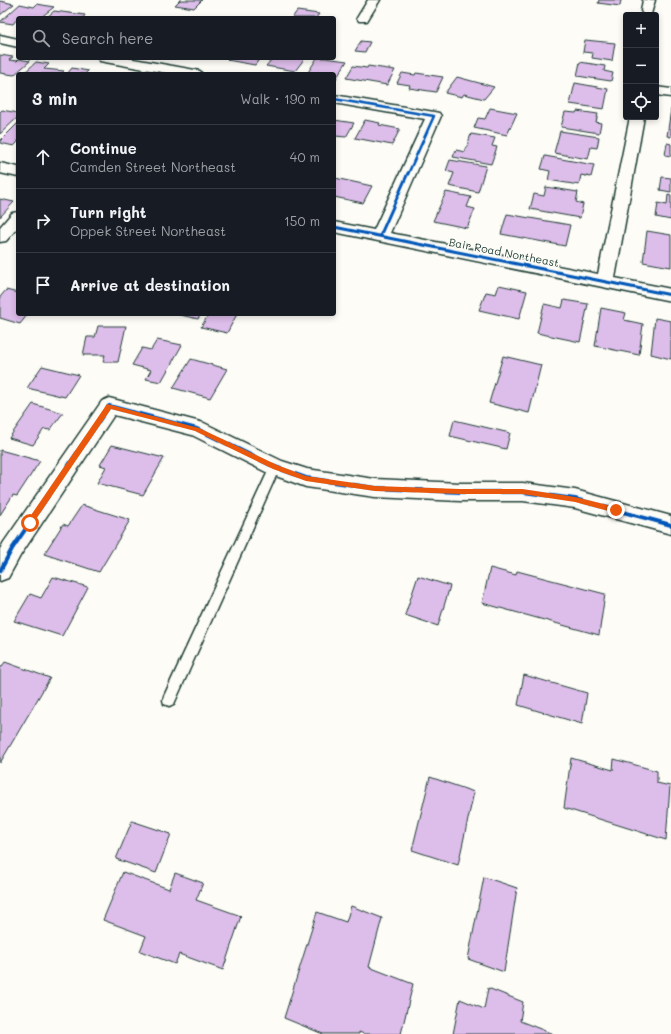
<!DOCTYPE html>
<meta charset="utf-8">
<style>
:root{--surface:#171b24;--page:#20242c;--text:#f1f3f6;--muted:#9ea1a6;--line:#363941}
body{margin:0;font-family:Mali,sans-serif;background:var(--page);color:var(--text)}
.controls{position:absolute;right:12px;top:12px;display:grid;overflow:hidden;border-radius:4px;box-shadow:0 2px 6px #0003}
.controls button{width:36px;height:36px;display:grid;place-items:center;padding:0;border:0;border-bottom:1px solid var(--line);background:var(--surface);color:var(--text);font:20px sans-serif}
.stop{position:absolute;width:12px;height:12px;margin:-9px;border:3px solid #ea580c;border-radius:50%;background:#fff}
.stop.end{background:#ea580c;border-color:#fff;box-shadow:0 1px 4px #0008}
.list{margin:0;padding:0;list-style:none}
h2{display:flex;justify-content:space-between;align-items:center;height:52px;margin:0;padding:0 16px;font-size:17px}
h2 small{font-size:13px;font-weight:400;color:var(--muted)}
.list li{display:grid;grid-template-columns:26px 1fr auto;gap:12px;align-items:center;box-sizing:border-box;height:64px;padding:0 16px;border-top:1px solid var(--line)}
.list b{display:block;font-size:15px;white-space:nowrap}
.list p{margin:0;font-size:13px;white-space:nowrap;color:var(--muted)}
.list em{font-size:13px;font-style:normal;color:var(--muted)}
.icon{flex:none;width:22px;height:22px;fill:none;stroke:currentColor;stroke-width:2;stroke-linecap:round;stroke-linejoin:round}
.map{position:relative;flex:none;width:671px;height:1034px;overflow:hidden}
.search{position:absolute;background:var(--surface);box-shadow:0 2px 6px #0003;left:16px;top:16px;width:320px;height:44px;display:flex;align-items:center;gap:10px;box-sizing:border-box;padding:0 14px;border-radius:4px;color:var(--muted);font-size:15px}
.panel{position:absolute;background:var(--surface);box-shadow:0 2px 6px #0003;left:16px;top:72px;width:320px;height:244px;border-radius:4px}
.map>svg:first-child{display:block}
.building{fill:#ddbdea;stroke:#1f3d34}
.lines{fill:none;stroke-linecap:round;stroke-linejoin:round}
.lane-casing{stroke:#1f3d34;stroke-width:3}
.street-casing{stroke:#1f3d34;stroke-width:3}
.lane{fill:#fdfcf7;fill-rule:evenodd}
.street{fill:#fdfcf7;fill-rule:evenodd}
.cycleway-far2-casing{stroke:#fdfcf7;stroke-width:4}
.cycleway-far1-casing{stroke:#fdfcf7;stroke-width:5}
.cycleway-casing{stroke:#fdfcf7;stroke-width:6}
.cycleway-far2{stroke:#0057b8;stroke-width:2.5}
.cycleway-far1{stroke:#0057b8;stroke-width:3}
.cycleway{stroke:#0057b8;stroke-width:4}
.route{fill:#ea580c}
.labels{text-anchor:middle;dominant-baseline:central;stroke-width:3;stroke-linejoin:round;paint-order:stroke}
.far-street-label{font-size:11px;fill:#1f3d34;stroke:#fdfcf7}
</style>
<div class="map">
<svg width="671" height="1034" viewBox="0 0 671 1034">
<rect width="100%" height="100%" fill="#fdfcf7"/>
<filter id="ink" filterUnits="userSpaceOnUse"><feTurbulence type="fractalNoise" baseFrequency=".025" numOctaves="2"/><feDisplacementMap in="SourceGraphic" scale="8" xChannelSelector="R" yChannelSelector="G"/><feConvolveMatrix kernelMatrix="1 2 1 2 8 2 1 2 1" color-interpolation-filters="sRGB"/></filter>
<g filter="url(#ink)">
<path class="building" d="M 180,0 L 202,0 L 194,8 L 175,5 Z
M 599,0 L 621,0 L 620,6 L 598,3 Z
M 0,1 L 14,4 L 0,15 Z
M 20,4 L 34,7 L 37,4 L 54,7 L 40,18 L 18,18 L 13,24 L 0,22 Z
M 54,11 L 85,15 L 83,18 L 46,18 Z
M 297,11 L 319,14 L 316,18 L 292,18 Z
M 585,40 L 615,43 L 612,61 L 592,58 L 593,53 L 583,52 Z
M 361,41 L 370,42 L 365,52 L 355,51 Z
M 0,55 L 13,57 L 9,60 L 17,61 L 19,59 L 30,61 L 14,75 L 0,73 Z
M 229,58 L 260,58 L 255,65 L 227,60 Z
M 273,58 L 305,58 L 295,71 L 266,66 Z
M 317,58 L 325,58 L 347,61 L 336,79 L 334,79 L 334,74 L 307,74 Z
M 36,62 L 49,64 L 44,69 L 64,71 L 61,74 L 23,74 Z
M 580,62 L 605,66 L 604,71 L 613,73 L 611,81 L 577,76 Z
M 353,66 L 367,68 L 368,66 L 395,70 L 387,85 L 346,78 Z
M 72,68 L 88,71 L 85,74 L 67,74 Z
M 402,73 L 415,75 L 416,73 L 443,77 L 436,92 L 409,88 L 410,85 L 397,83 Z
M 457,77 L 494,87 L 484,99 L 464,94 L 462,97 L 445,93 Z
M 575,83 L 608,89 L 604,109 L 570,104 Z
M 490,108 L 517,113 L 507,135 L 474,128 L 478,118 L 485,119 Z
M 671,109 L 671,137 L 667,136 Z
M 2,110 L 18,113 L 18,117 L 0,134 L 0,112 Z
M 577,111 L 598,114 L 596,122 L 601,123 L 599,133 L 561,127 L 565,112 L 576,113 Z
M 334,120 L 354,123 L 346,137 L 335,136 L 334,137 Z
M 365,120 L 380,123 L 379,125 L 400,129 L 392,145 L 355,138 Z
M 18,123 L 18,142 L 14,146 L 0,143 L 0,141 Z
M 560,131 L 599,137 L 597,148 L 591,147 L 588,159 L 554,153 Z
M 471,134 L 495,138 L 492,146 L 497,147 L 491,164 L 453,157 L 456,150 L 465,152 Z
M 667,143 L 671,144 L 671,156 L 665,155 Z
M 545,156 L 594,165 L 591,177 L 581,175 L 579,185 L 548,180 L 550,171 L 541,169 Z
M 450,160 L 486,166 L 478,192 L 449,186 L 454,173 L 446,171 Z
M 662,177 L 671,178 L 671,192 L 660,190 Z
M 335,178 L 372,186 L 363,203 L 334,197 Z
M 546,187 L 578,192 L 576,202 L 583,204 L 580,218 L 530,209 L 534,194 L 544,196 Z
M 446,192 L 471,197 L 467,207 L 475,209 L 467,228 L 433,221 Z
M 668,195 L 671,196 L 671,220 L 656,217 L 658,203 L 667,205 Z
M 0,199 L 14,202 L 0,217 Z
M 507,214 L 570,225 L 565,246 L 501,234 Z
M 647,231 L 671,235 L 671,267 L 643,262 Z
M 499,285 L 527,291 L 519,319 L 479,310 L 486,292 L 496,294 Z
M 6,290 L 18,293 L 18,314 L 28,314 L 20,324 L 0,318 L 0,297 Z
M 564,300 L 588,304 L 580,342 L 537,333 L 544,304 L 562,308 Z
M 601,308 L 626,313 L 624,320 L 643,324 L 639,355 L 595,346 Z
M 176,314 L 201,314 L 198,319 Z
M 209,314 L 237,314 L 227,333 L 201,327 Z
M 655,318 L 671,321 L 671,359 L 651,354 Z
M 98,326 L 126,326 L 118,362 L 103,362 L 105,355 L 83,355 L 87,337 L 95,337 Z
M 157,340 L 182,345 L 161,382 L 146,379 L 151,370 L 132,365 L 142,348 L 151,350 Z
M 503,356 L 541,365 L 529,413 L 489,403 Z
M 191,359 L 227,369 L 210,398 L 173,388 Z
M 42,366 L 79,375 L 65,397 L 27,388 Z
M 33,404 L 63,413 L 50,430 L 44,429 L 33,445 L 9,438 Z
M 454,420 L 510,433 L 506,449 L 450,436 Z
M 112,445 L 164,458 L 143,495 L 97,483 L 106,467 L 100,465 Z
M 0,450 L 40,461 L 17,496 L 13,495 L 0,515 Z
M 82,505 L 130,520 L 99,572 L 44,554 L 63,524 L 68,526 Z
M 490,568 L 516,575 L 517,571 L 605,594 L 599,635 L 482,603 Z
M 418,576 L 450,586 L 438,626 L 405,615 Z
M 53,577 L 88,587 L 62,636 L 14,621 L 30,594 L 41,598 Z
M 5,662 L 50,678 L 0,763 L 0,669 Z
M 524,675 L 587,693 L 582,724 L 518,705 Z
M 571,758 L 613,770 L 614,759 L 657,771 L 657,783 L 670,786 L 666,840 L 564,808 Z
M 430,777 L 474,792 L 458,865 L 412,850 Z
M 132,821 L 171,834 L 156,873 L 116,859 Z
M 123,872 L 169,889 L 175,873 L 203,883 L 196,900 L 241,916 L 223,970 L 179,954 L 175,964 L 140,951 L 146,936 L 103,920 Z
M 484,877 L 517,888 L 504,972 L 468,959 Z
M 351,906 L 382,918 L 369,967 L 413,984 L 401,1034 L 364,1034 L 359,1032 L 359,1034 L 323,1034 L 284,1018 L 317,912 L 346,922 Z
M 488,988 L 523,1002 L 520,1021 L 553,1034 L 453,1034 L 460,999 L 484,1009 Z"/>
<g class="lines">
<g class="lane-casing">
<path id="lane" d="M 275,463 L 279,464 L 280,467 L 174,704 L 169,706 L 164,704 L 163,700 L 164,696 L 270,467 L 271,464 Z"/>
</g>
<g class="street-casing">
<path id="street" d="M 368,0 L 380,0 L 367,21 L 359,21 L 357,18 Z
M 643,0 L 655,0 L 651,14 L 643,14 L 641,11 Z
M 0,35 L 18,39 L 18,47 L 0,43 Z
M 98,58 L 128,58 L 195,70 L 200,71 L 202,74 L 172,74 L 105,62 L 100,61 Z
M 656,87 L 671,89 L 671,97 L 656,95 Z
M 334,95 L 434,112 L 439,113 L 441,116 L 390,233 L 598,274 L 630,117 L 644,117 L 615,278 L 671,289 L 671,301 L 334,232 L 334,222 L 374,230 L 425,119 L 334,103 Z
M 0,163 L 18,167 L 18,177 L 0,173 Z
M 18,212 L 18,227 L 6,241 L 0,242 L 0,227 L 12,213 Z
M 109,398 L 204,423 L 282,461 L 307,469 L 375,479 L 460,483 L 523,483 L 575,490 L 671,516 L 671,534 L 575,508 L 523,501 L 460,501 L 375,497 L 306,487 L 268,473 L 192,435 L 114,415 L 20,556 L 8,578 L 0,581 L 0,549 L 4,542 L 102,401 Z"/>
</g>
<use href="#lane" class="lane"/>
<use href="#street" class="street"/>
<g class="cycleway-far2-casing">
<path id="cycleway-far2" d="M 334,99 L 434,116 L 408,174"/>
</g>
<g class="cycleway-far1-casing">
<path id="cycleway-far1" d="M 334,227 L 671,295
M 380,236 L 408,173"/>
</g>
<g class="cycleway-casing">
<path id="cycleway" d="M 0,571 L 12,549 L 109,406 L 197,429 L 275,467 L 306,478 L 375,488 L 460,492 L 523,492 L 575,499 L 671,525"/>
</g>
<use href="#cycleway-far2" class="cycleway-far2"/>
<use href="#cycleway-far1" class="cycleway-far1"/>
<use href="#cycleway" class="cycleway"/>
</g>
</g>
<path class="route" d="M 107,404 L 199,428 L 277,465 L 306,476 L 375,486 L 460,489 L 522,489 L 575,497 L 616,507 L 619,510 L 616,513 L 575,502 L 522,494 L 460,494 L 375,491 L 306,481 L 273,469 L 195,431 L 111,409 L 32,525 L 27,525 L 27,521 Z"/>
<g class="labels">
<g class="far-street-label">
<text transform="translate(504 252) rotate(11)">Bair Road Northeast</text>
</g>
</g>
</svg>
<div class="controls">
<button>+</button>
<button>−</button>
<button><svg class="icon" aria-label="locate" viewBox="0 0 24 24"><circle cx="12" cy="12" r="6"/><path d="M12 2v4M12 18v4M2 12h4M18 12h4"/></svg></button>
</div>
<div class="stop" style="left:30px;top:523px"></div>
<div class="stop end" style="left:616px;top:510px"></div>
<div class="search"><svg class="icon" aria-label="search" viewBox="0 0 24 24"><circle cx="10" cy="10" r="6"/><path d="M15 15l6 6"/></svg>Search here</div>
<section class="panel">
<h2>3 min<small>Walk · 190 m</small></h2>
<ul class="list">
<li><svg class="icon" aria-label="ahead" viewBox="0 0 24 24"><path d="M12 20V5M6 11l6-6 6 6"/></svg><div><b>Continue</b><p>Camden Street Northeast</p></div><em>40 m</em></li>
<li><svg class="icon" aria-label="right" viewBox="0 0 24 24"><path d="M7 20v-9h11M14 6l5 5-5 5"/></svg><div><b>Turn right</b><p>Oppek Street Northeast</p></div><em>150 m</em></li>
<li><svg class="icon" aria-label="arrive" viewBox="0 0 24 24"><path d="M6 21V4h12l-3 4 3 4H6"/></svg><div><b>Arrive at destination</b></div></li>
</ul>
</section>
</div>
